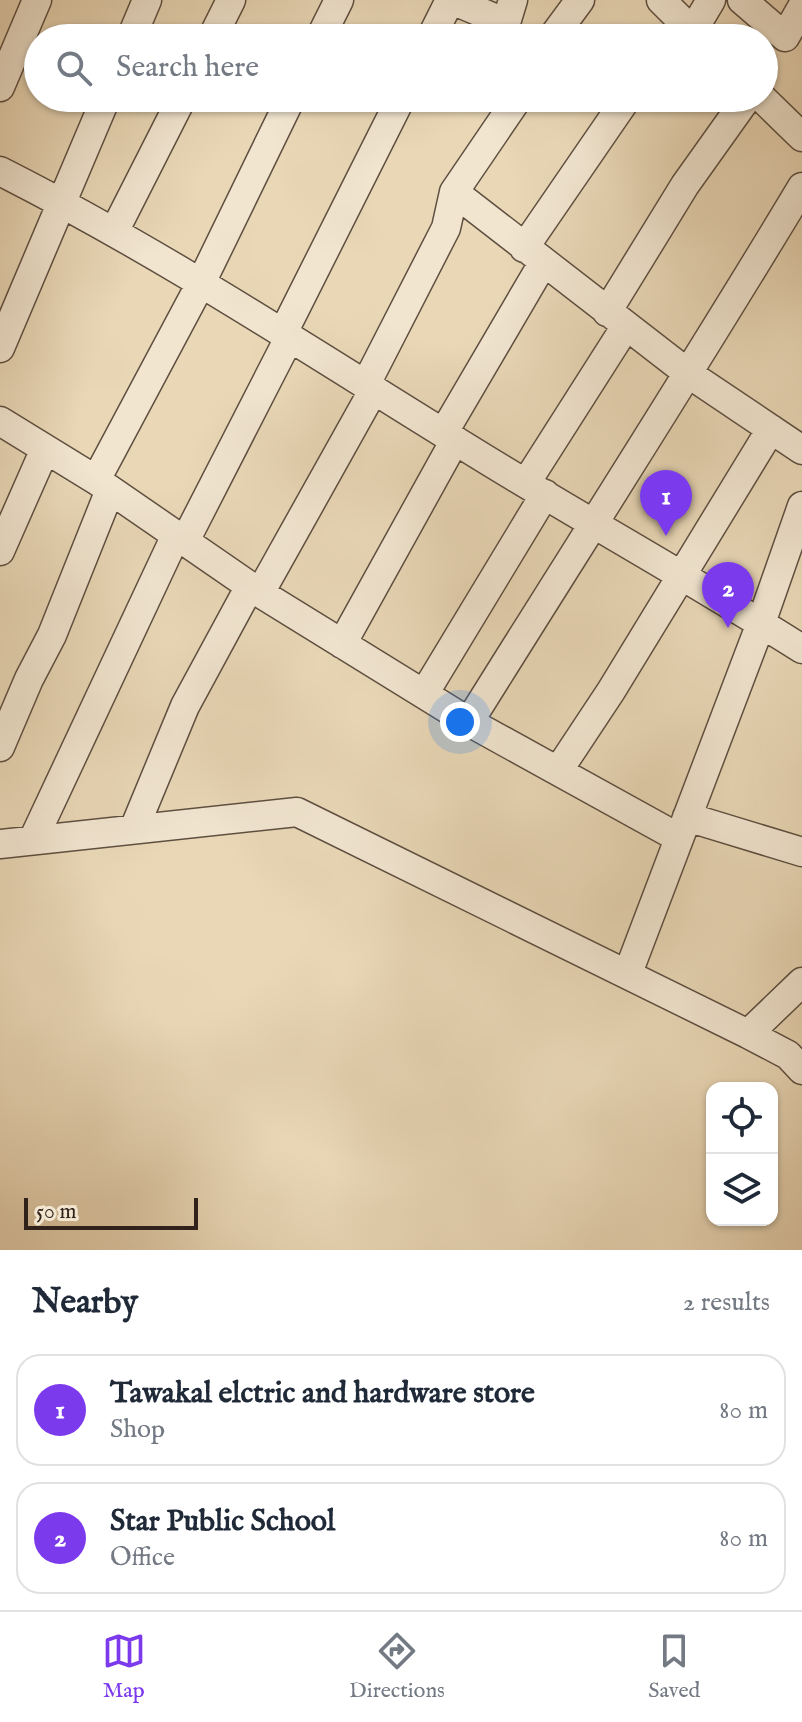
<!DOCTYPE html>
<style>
:root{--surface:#fff;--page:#f6f6f7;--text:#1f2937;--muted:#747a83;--line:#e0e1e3;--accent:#7c3aed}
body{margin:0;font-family:"IM FELL English",serif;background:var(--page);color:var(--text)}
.controls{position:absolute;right:24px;bottom:24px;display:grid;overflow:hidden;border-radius:16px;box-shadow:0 2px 6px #0004}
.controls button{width:72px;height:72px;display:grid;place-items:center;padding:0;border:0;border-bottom:2px solid var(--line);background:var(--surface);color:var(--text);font:40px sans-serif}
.scale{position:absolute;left:24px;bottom:20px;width:174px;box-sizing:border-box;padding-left:8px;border:4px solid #30221a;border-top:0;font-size:22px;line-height:28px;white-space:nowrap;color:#30221a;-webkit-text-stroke:6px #f1e5d0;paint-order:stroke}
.you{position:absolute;left:460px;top:722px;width:28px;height:28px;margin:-20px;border:6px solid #fff;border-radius:50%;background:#1a73e8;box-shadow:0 0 0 12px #1a73e833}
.badge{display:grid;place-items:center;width:52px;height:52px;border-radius:50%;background:var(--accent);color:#fff;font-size:26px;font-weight:700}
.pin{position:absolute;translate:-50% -66px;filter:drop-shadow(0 2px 4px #0008)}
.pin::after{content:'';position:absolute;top:42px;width:28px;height:24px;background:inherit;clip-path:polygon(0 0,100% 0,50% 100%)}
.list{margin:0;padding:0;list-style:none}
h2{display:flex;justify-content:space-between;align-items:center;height:104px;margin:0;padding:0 32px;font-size:34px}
h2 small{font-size:26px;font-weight:400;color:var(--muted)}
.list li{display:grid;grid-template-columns:52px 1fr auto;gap:24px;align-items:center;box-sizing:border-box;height:112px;margin:0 16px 16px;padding:0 16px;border:2px solid var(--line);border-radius:24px}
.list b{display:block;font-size:30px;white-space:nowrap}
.list p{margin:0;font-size:26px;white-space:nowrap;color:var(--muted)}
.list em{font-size:26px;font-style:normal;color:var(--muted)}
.icon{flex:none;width:44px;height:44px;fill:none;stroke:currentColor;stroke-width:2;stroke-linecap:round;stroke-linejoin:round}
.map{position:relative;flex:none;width:802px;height:1250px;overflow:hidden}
.search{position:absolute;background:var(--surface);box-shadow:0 2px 6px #0004;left:24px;right:24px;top:24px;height:88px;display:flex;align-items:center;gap:20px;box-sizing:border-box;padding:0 28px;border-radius:44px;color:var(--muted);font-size:30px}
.sheet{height:360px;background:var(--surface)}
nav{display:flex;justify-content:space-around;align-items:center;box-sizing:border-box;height:112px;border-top:2px solid var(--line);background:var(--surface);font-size:22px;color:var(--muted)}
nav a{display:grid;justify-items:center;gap:4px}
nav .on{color:var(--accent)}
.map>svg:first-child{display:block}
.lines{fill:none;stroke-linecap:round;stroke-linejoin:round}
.minor-casing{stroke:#5e4f41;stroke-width:31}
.minor{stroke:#f1e5d0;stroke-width:28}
</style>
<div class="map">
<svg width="802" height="1250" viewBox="0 0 802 1250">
<rect width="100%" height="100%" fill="#e9d7b6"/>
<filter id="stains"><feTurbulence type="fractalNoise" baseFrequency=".0025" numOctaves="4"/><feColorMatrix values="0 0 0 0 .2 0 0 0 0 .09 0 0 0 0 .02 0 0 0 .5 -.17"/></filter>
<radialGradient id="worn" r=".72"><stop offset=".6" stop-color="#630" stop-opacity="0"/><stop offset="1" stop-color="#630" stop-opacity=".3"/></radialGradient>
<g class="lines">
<g class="minor-casing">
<path id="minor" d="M 452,0 L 506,23 L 513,0
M 661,0 L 699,38
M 742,0 L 785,37 L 802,7
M 692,32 L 711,0
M 131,38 L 147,0
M 212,38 L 231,0
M 320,38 L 339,0
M 431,38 L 450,0
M 552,38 L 580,0
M 0,87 L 37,0
M 762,98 L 802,137
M 0,171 C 172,258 331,365 495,465 C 597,527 701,585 802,649
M 454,192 L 689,374 L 802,450
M 114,232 L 182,98
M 524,248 L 627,98
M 607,312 L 685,185 L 747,98
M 284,331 L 401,98
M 0,348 L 106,98
M 366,384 L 446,228 L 454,192 L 518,98
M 0,421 L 96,480 L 260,593 L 469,722 L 679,838
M 444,432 L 543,263
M 96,480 L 201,283 L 291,98
M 526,483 L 626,326
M 185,541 L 290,336
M 0,551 L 45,449
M 260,593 L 374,389
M 342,644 L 455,440
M 424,694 L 545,494
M 469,722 C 580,544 694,367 802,187
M 0,747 L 29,679 L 52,635 L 110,490
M 558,771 L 611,691 L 771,429
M 687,817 L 802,852
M 134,829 L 185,706 L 250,586
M 33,840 L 176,535
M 0,844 L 297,812 L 748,1034 L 788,1055 L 802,1070
M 628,973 L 761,623 L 802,506
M 748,1034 L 802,982"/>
</g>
<use href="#minor" class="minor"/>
</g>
<rect width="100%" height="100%" filter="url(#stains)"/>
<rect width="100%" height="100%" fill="url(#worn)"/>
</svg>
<div class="controls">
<button><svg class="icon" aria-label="locate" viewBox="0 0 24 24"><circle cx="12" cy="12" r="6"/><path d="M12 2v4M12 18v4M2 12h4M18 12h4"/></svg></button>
<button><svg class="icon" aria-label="layers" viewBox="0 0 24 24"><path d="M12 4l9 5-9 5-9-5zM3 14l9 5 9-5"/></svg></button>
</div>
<div class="scale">50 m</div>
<div class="you"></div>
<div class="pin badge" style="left:666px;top:536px">1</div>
<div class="pin badge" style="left:728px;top:628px">2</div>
<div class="search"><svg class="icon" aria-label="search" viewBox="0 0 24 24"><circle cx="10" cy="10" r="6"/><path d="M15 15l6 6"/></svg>Search here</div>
</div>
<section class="sheet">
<h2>Nearby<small>2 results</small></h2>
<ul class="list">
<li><span class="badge">1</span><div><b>Tawakal elctric and hardware store</b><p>Shop</p></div><em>80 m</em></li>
<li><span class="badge">2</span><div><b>Star Public School</b><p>Office</p></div><em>80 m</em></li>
</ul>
</section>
<nav>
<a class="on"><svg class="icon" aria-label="map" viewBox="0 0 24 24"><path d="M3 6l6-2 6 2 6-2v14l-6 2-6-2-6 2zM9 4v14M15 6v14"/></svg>Map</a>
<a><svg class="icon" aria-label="directions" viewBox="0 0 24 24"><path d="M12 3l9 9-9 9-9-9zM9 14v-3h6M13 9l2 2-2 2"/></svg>Directions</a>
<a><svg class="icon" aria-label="saved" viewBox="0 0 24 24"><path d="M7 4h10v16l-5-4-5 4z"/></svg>Saved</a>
</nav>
